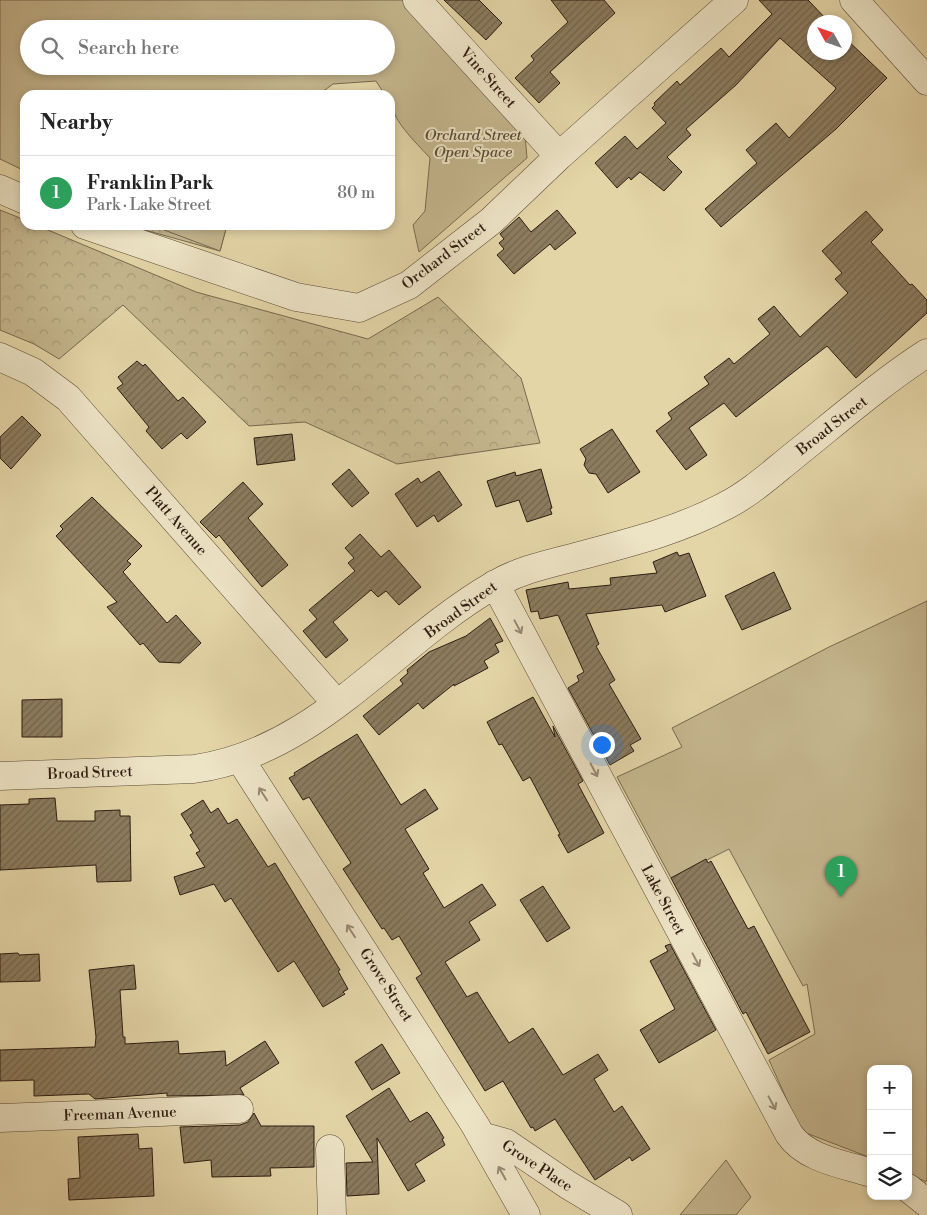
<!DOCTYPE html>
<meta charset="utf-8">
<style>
:root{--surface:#fff;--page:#f6f6f6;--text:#222;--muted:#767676;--line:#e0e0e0;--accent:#8f2418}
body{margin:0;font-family:"Libre Bodoni",serif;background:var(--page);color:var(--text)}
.controls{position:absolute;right:15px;bottom:15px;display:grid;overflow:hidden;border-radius:10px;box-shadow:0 2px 8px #0003}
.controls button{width:45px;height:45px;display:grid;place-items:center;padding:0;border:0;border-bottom:1px solid var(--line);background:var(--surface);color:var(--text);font:25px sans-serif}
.compass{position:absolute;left:807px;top:15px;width:45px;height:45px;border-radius:50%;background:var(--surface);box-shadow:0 2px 8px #0003;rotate:310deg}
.you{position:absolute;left:601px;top:744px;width:18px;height:18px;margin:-12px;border:4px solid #fff;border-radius:50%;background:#1a73e8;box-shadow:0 0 0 8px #1a73e833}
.badge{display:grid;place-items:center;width:32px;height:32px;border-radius:50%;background:var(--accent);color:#fff;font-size:16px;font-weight:700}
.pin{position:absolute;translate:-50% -41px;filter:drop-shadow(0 1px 2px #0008)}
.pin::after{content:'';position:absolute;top:26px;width:18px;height:15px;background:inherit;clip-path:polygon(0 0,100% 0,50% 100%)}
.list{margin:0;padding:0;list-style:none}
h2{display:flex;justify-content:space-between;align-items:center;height:65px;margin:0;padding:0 20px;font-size:21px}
h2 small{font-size:16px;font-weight:400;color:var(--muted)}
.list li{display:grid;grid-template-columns:32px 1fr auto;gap:15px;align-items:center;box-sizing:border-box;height:75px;padding:0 20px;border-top:1px solid var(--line)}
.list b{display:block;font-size:19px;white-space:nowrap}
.list p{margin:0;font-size:16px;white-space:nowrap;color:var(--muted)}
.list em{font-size:16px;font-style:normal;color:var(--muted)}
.icon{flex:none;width:28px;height:28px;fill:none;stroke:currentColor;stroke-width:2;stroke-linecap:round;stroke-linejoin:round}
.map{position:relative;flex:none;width:927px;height:1215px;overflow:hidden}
.search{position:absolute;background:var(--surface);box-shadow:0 2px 8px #0003;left:20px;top:20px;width:375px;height:55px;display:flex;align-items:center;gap:12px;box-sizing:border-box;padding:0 18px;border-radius:28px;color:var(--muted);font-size:19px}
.panel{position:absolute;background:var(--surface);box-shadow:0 2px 8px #0003;left:20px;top:90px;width:375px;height:140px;border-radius:15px}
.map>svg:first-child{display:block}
.forest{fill:url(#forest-crowns);stroke:#786950}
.park{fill:#c5b68e;stroke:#786950;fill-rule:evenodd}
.building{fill:url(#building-hatch);stroke:#2c1c12}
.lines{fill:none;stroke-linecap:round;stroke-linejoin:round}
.street-casing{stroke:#5a4a37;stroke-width:29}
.street{stroke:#ede4c6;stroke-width:28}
.oneway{stroke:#968a75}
.labels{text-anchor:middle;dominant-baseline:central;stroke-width:4;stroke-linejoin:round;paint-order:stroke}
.street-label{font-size:15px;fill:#2c1c12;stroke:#ede4c6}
.park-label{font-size:15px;font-style:italic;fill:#5a4a37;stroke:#ede4c6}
</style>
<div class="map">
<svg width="927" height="1215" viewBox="0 0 927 1215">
<defs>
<pattern id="forest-crowns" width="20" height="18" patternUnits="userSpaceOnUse" patternTransform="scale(1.25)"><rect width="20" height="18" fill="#c5b68e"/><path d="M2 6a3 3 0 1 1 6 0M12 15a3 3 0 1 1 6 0" fill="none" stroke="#a99c79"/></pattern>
<pattern id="building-hatch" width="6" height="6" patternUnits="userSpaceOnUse" patternTransform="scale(1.25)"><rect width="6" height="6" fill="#8c7c5f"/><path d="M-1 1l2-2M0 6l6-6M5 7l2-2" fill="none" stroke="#73654d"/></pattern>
</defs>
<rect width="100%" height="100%" fill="#e4d5a7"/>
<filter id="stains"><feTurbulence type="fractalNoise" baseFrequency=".004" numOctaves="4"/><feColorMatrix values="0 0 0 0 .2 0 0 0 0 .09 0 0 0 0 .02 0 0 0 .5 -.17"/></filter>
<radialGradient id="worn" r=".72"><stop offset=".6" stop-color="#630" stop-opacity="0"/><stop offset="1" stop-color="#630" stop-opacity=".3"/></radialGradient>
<path class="forest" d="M 0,210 L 25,220 L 25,225 L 36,225 L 196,292 L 368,339 L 438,297 L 521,378 L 540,443 L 397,464 L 305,422 L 249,426 L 123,305 L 59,359 L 34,344 L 0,330 Z
M 127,225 L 227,225 L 220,251 Z"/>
<path class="park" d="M 0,0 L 407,0 L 525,135 L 527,158 L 419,252 L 413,225 L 425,211 L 430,158 C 415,141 390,120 390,95 L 385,95 L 376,81 L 333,84 L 318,95 L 25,95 L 25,171 L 0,159 ZM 29,29 L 386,29 L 386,66 L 29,66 Z
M 151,225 L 227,225 L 220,251 Z
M 927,601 L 927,1182 L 908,1174 L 908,1069 L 871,1069 L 871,1158 L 801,1131 L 769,1060 L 815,1034 L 807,984 L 803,986 L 729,849 L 671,878 L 617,777 L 682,747 L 672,728 L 829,647 Z
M 726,1160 L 751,1197 L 736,1215 L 680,1215 Z"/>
<path class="building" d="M 444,0 L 479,0 L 502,23 L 486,40 Z
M 551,0 L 604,0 L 615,13 L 550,72 L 560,83 L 539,103 L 515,78 L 534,60 L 531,56 L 568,22 Z
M 759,0 L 808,0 L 829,22 L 814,22 L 814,52 L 844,52 L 844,37 L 887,78 L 836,129 L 721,227 L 705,209 L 757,163 L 746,150 L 776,123 L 789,138 L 835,90 L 836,88 L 780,38 L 736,85 L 686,129 L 691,135 L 667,157 L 682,172 L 664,191 L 640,172 L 631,180 L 629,177 L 617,188 L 595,163 L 625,136 L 637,149 L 666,123 L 652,108 L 655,105 L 654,103 L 677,81 L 680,85 L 721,48 L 729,57 L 772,14 Z
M 557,210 L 576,233 L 555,250 L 550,244 L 514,274 L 497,255 L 504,249 L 499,243 L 504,239 L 500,234 L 519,217 L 531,232 Z
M 866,211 L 883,230 L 871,242 L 910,285 L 912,284 L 927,300 L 927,313 L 856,378 L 827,346 L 736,417 L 724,403 L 689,428 L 707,455 L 686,470 L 656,431 L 672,419 L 668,413 L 709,384 L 704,377 L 729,358 L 734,364 L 770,334 L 758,319 L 774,306 L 800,337 L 848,293 L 835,279 L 842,273 L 822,251 Z
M 137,361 L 143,366 L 145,364 L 178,401 L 183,397 L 206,422 L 187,439 L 181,433 L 162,449 L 146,431 L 149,427 L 117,388 L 123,384 L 118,377 Z
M 22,416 L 41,435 L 11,469 L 0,458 L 0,437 Z
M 612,429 L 640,472 L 608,493 L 596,474 L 589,473 L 584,465 L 586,459 L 580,449 Z
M 292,434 L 295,460 L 257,465 L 254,438 Z
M 349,469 L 369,493 L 352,507 L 332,484 Z
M 541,469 L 552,508 L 550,509 L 552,514 L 527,522 L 519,500 L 496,507 L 487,481 L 515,472 L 516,476 Z
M 439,471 L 462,505 L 438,522 L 434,515 L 417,527 L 395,494 L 418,478 L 421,483 Z
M 243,482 L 263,504 L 248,518 L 288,565 L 262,587 L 219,535 L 216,538 L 200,522 Z
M 92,497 L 142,546 L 127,561 L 131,564 L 123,572 L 167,623 L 176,615 L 201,643 L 180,663 L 159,662 L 143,643 L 140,645 L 107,607 L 117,602 L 56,536 L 63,529 L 60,526 Z
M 360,534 L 381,557 L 389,550 L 421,587 L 399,605 L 386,591 L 378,597 L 371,590 L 333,622 L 348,640 L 326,658 L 303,631 L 317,619 L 309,610 L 355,571 L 348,563 L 354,558 L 345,548 Z
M 677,552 L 679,556 L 689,553 L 706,596 L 665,612 L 662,605 L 586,614 L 599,644 L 596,646 L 615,680 L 609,684 L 641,739 L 630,745 L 634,751 L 610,765 L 568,688 L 579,681 L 577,676 L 584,672 L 558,615 L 540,619 L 538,611 L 531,612 L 526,590 L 568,582 L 569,589 L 611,585 L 610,578 L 657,573 L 653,562 Z
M 774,572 L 791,609 L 742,630 L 725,596 Z
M 490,618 L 503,641 L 495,644 L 499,652 L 484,661 L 488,668 L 454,686 L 454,684 L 423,709 L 418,703 L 379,735 L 363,716 L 403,684 L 400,680 L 408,673 L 407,670 L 429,652 L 466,636 Z
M 533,697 L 555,737 L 553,726 L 583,781 L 578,784 L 604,833 L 568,853 L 558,835 L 560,834 L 530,777 L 523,781 L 502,744 L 499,745 L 487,722 Z
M 62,699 L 62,737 L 22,737 L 22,700 Z
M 357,734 L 401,805 L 425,789 L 438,809 L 405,829 L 429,869 L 423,873 L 444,908 L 482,884 L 496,905 L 469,922 L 480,940 L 445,962 L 467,997 L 477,992 L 509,1043 L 533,1028 L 563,1075 L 598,1054 L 608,1070 L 594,1079 L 614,1112 L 622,1106 L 650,1149 L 632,1161 L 630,1157 L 595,1180 L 555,1119 L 535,1131 L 533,1127 L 531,1128 L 503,1081 L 485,1091 L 416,978 L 422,974 L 399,936 L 392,940 L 384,928 L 382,929 L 343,869 L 351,863 L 309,797 L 303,800 L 289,778 L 295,775 L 294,773 Z
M 55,798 L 57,821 L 95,821 L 95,811 L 120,810 L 120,816 L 130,816 L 131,881 L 97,882 L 96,865 L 0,870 L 0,805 L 29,804 L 29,799 Z
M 203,800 L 211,813 L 218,808 L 228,824 L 237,819 L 268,867 L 275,863 L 340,970 L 338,971 L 348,989 L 343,992 L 345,994 L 323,1007 L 294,961 L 278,972 L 231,898 L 225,902 L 214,884 L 180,895 L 174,877 L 205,867 L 196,853 L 200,851 L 190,835 L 193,833 L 181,814 Z
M 706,859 L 708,863 L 711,861 L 748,929 L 754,926 L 810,1032 L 768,1054 L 746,1012 L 743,1014 L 671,878 Z
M 543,886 L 570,928 L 547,942 L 520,900 Z
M 670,944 L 716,1030 L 659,1063 L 640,1030 L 675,1009 L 650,961 L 668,951 L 665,946 Z
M 18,953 L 19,955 L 39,954 L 40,981 L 0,982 L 0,954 Z
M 134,965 L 136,989 L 120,990 L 123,1037 L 125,1037 L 125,1044 L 178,1041 L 179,1054 L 225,1051 L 226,1066 L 265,1041 L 279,1063 L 240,1088 L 244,1095 L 167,1096 L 167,1093 L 95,1099 L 89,1094 L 34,1096 L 34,1080 L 0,1081 L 0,1050 L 95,1047 L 96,1037 L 89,970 Z
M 382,1044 L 400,1073 L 372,1090 L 355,1062 Z
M 389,1088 L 410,1122 L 427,1112 L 430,1115 L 444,1138 L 442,1139 L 445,1145 L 415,1164 L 425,1181 L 408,1191 L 377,1138 L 379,1194 L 347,1196 L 346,1163 L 373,1162 L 346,1116 Z
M 254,1113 L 261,1126 L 314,1126 L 314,1167 L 270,1168 L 271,1176 L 212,1177 L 211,1160 L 184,1163 L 180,1127 L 240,1125 L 248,1122 Z
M 138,1134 L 139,1149 L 152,1148 L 154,1196 L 69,1200 L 68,1179 L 80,1178 L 78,1137 Z"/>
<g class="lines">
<g class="street-casing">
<path id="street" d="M 417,0 L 559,156
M 854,0 L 927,81
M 0,189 L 25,200
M 85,225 L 296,297 L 359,308 L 409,285 L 491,221 L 559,156 L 734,0
M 0,357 L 33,372 L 68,398 L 337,704
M 495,584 L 789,1134 C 806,1159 843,1164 871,1173
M 240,759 L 475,1125 L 526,1215
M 0,776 L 194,769 C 317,752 392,644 494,585 C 521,569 553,563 583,555 C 632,542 680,530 725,506 C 749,494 770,475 791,458 C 835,423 879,384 927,353
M 0,1118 L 239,1109
M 481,1136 L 506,1143 L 568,1185 L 618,1215
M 330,1149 L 332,1215
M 908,1188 L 927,1203"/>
</g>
<use href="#street" class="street"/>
</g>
<defs><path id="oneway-shaft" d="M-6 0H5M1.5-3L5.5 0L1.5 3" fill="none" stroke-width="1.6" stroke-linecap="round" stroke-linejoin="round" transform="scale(1.25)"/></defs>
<g class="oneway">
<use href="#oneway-shaft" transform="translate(518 627) rotate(62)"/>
<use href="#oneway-shaft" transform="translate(594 770) rotate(62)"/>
<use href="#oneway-shaft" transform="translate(263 794) rotate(-123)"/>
<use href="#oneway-shaft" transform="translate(351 931) rotate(-123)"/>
<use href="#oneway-shaft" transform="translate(696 960) rotate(62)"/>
<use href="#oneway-shaft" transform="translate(772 1103) rotate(62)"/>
<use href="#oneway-shaft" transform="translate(502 1173) rotate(-119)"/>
</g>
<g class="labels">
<g class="street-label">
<text transform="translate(488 78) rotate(48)">Vine Street</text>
<text transform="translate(444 256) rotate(-37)">Orchard Street</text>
<text transform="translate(832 426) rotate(-38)">Broad Street</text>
<text transform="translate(176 521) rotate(49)">Platt Avenue</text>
<text transform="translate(461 610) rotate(-36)">Broad Street</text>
<text transform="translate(90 773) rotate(-2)">Broad Street</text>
<text transform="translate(663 900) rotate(62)">Lake Street</text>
<text transform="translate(386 985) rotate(57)">Grove Street</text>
<text transform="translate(120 1114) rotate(-2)">Freeman Avenue</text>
<text transform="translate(537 1166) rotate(33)">Grove Place</text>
</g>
<g class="park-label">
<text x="473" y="135">Orchard Street<tspan x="473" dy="17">Open Space</tspan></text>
</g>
</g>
<rect width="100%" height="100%" filter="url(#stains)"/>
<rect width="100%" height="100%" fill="url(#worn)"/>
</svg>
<div class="controls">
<button>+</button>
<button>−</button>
<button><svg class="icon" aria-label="layers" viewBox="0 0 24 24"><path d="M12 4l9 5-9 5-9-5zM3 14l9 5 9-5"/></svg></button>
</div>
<svg class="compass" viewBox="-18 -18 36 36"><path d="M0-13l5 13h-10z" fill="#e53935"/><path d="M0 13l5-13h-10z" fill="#767676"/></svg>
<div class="you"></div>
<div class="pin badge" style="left:841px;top:897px;background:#2e9e5b">1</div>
<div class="search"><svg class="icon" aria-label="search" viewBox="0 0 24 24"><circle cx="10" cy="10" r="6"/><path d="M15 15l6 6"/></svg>Search here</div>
<section class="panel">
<h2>Nearby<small></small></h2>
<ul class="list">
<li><span class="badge" style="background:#2e9e5b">1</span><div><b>Franklin Park</b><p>Park · Lake Street</p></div><em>80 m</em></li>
</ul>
</section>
</div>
